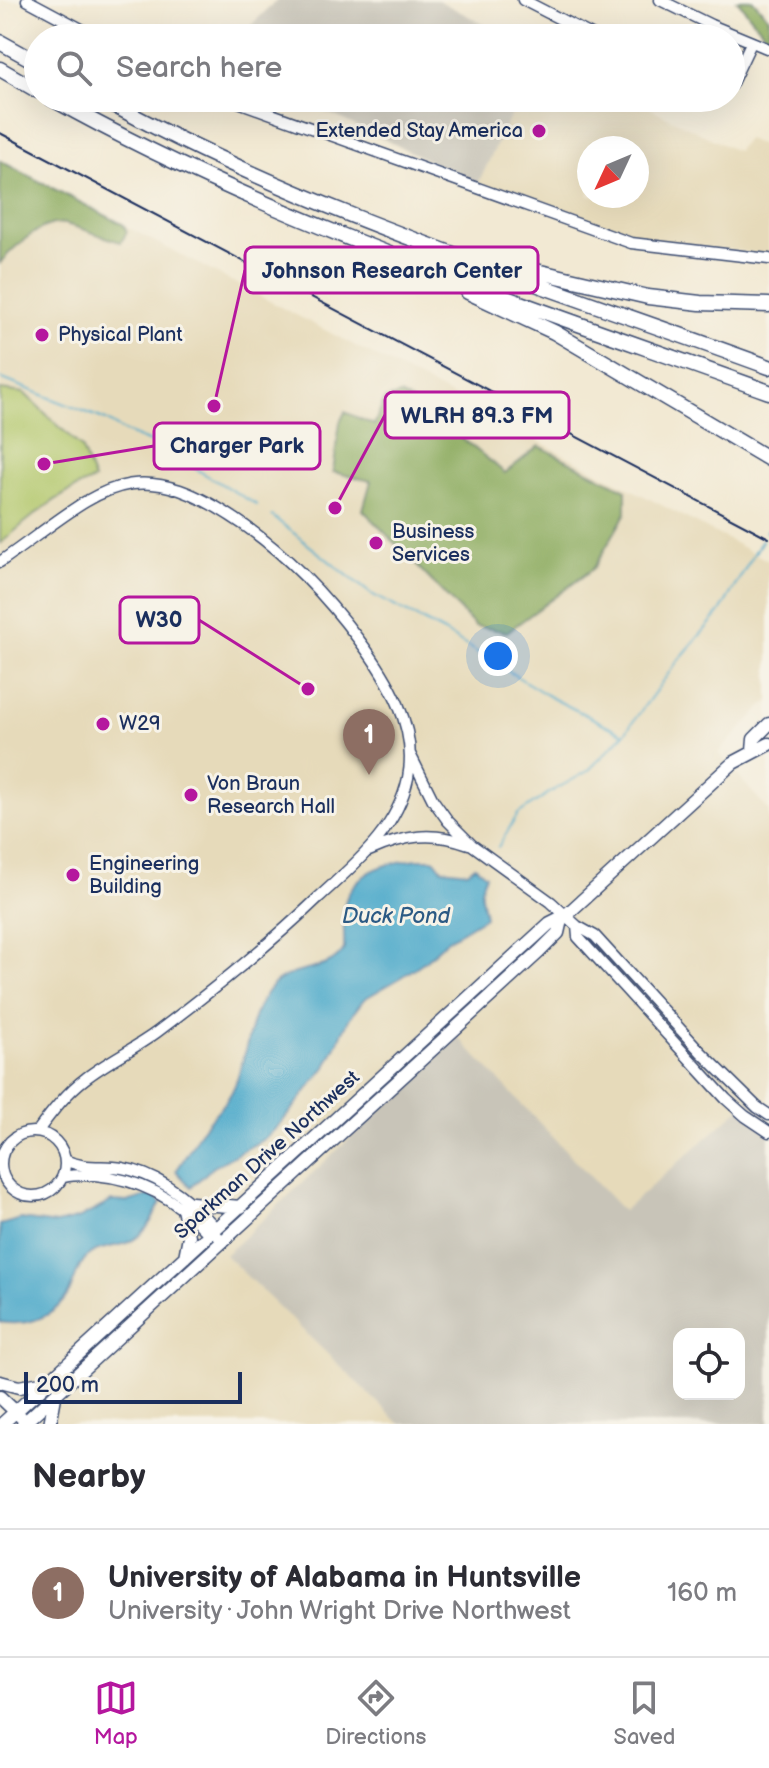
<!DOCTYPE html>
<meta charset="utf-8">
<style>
:root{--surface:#fff;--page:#f7f7f7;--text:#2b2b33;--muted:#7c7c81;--line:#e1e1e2;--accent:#b5179e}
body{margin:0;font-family:"Balsamiq Sans",sans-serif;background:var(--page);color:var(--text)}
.controls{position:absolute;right:24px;bottom:24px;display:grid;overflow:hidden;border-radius:16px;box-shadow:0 8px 32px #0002}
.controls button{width:72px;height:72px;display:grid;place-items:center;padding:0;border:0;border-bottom:2px solid var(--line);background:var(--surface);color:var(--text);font:40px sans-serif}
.compass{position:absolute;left:577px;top:136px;width:72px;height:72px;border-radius:50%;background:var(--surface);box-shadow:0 8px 32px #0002;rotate:226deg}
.scale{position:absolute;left:24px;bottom:20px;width:218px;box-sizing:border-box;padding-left:8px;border:4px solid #1b2f5e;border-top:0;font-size:22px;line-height:28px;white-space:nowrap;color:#1b2f5e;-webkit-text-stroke:6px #f7f3e8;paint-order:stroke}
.you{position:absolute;left:498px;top:656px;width:28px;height:28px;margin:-20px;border:6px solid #fff;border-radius:50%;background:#1a73e8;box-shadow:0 0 0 12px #1a73e833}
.badge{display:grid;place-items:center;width:52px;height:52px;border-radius:50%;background:var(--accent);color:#fff;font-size:26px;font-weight:700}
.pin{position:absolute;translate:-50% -66px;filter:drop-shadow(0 2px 4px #0008)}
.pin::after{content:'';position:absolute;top:42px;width:28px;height:24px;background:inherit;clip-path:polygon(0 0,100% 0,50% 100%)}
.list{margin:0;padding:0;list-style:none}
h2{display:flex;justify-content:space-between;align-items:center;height:104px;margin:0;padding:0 32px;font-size:34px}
h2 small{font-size:26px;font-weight:400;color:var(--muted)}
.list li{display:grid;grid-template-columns:52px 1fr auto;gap:24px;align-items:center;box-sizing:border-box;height:128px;padding:0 32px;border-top:2px solid var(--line)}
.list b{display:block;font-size:30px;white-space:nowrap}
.list p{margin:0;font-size:26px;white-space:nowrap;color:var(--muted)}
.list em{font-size:26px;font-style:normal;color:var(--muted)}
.icon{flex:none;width:44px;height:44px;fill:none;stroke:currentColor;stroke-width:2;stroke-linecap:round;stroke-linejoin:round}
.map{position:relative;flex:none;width:769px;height:1424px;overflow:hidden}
.search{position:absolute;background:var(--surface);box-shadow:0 8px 32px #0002;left:24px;right:24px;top:24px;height:88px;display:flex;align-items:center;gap:20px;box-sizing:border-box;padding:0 28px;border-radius:44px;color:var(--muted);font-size:30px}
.sheet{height:232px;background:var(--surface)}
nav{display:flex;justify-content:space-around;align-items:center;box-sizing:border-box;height:112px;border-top:2px solid var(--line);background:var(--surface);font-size:22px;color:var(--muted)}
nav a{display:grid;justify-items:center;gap:4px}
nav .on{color:var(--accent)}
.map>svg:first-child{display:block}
.built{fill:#e6daba;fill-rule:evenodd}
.industrial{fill:#c8c4b8;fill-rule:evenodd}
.green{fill:#b2c76c;stroke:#667b65;stroke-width:2}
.forest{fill:#8dac60;stroke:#546e5f;stroke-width:2}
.water{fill:#4ca9ca;stroke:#346c94;stroke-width:2}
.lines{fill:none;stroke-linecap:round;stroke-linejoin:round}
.stream{stroke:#4ca9ca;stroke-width:2}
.minor-casing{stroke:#3b4b70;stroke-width:13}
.major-casing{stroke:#3b4b70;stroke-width:15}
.highway-casing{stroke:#3b4b70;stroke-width:17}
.minor{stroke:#fff;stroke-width:10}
.major{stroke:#fff;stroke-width:12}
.highway{stroke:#fff;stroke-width:14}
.rail{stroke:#1b2f5e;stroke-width:2}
.poi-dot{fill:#b5179e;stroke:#f7f3e8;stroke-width:3}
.labels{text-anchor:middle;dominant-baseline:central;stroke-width:6;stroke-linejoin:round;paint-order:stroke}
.poi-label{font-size:20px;fill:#1b2f5e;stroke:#f7f3e8;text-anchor:start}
.street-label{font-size:20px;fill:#1b2f5e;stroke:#f7f3e8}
.water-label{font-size:22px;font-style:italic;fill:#2c5a84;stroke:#f7f3e8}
.leader{fill:none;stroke:#b5179e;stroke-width:3}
.callout-dot{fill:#b5179e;stroke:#f7f3e8;stroke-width:3}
.callout{fill:#f7f3e8;stroke:#b5179e;stroke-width:3}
.callout-label{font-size:22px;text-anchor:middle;font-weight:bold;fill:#1b2f5e}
</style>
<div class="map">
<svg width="769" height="1424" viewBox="0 0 769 1424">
<rect width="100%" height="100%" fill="#f7f3e8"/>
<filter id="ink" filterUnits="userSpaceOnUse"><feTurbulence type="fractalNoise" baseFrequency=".0125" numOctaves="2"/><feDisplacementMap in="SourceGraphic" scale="16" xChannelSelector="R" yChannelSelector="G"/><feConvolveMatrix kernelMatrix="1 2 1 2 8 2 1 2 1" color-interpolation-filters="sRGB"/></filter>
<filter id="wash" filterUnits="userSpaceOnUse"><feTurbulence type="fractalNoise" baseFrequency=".006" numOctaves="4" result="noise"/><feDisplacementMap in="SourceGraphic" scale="32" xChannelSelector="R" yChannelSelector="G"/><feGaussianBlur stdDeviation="1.8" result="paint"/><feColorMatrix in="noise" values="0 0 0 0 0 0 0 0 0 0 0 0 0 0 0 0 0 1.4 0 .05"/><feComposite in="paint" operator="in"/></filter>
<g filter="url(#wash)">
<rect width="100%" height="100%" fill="#f2e9d3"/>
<path class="built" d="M 519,98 L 629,98 L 736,151 L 747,139 L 769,149 L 769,255 L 635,239 L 478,184 ZM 589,148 L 637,148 L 637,196 L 589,196 Z
M 2,162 L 769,561 L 769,700 L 718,753 L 769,811 L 769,1108 L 753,1098 L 623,1211 L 225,1255 L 400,1424 L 53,1424 L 0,1395 L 0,164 Z"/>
<path class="industrial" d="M 277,0 L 438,0 L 509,38 L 238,38 Z
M 282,98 L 519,98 L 478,184 L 333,115 Z
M 458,1037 L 623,1211 L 753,1097 L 769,1108 L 769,1424 L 400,1424 L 225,1255 ZM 679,1334 L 739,1334 L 739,1394 L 679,1394 Z"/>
<path class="green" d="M 0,390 L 24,393 L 81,447 L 94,480 C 59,493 28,519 0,544 Z"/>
<path class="forest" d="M 737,0 L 753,0 L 769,18 L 769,39 Z
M 0,161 L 124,225 L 127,232 L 121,242 C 102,237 83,228 65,224 C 43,219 13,248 0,263 Z
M 400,395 L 425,408 L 505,473 L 539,446 L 626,490 L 626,513 L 594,568 L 507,632 L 475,626 L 363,510 L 371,481 L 333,472 L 340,422 L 345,412 L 374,425 L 385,399 Z"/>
<path class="water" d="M 418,859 L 434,859 L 442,869 L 468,872 L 475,866 L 486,875 C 476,896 483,898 485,917 L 449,939 L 425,961 L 402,977 L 364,999 L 349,1019 L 326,1067 L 282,1122 L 266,1138 L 213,1167 L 191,1187 L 176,1171 C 185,1159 191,1147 199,1134 C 209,1117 228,1104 235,1085 C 248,1054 247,1021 267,992 C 288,962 328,977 344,949 C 345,934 342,917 345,903 C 353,871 390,862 418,859 Z
M 151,1195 L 161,1202 C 151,1223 144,1239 120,1245 C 109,1247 99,1248 90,1254 C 79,1263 77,1274 72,1286 C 59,1316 30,1327 0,1322 L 0,1225 L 21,1219 L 57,1224 L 80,1218 L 112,1201 L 127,1202 Z"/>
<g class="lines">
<path class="stream" d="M 0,378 L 106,420 L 123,431 L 150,442 L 257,505
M 272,516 L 371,594 L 444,632 L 552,698 L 624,734
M 767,532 L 769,528
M 498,847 L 518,814 L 549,793 L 588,771 L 624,734 L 677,662 L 720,612 L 762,540"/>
</g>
</g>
<g filter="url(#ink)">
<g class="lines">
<g class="minor-casing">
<path id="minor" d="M 27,0 L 98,38
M 523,0 L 597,38
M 660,0 L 711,25 L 769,49
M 731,85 L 751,43
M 227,98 L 631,243 L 769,259
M 0,562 C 99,493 129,445 244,525 C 288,556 327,597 359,640 C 388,678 418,727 408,778 C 397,830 356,863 319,897 C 268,946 213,990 157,1032 C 134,1049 108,1061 86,1078 C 67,1092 51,1113 37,1132
M 410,754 L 433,800 L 448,821 L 472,845 L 551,902 L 577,926 L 595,936 L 701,1052 L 757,1107 L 769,1115
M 369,851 C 405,835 432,831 469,844
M 577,926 L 578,937 L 726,1099 L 745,1116 L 769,1132
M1 1164a32 32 0 1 1 64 0a32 32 0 1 1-64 0Z
M 65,1160 C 83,1169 103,1165 122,1168 C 159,1174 190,1200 214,1226 L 214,1232 L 223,1242
M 64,1177 C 74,1174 84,1175 95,1175 C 140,1179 177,1199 207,1232 L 214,1232"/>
</g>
<g class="major-casing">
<path id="major" d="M 753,751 L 754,739 L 769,724
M 192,1203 L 241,1207
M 183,1209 L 189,1236 L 185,1257
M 0,1382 L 19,1387 L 46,1382
M 0,1397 L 21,1417
M 2,1424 L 550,923 L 566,915 L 733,763 L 769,744
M 23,1424 L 539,952 L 558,933 L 561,920
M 50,1424 L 55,1397"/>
</g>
<g class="highway-casing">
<path id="highway" d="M 0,42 L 38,63
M 0,69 L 38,91
M 51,98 C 277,225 526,304 769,392
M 101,98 C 308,214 546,285 769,367
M 510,265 L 648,297 L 700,303 L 769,305
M 468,292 L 554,332 L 769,459"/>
</g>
<use href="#minor" class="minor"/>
<use href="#major" class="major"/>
<use href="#highway" class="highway"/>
<path class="rail" d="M 0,133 L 769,538"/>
</g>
</g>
<g class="poi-dot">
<circle cx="539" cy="131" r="8"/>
<circle cx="42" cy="335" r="8"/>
<circle cx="376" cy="543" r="8"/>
<circle cx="103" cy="724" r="8"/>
<circle cx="191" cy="795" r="8"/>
<circle cx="73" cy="875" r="8"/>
</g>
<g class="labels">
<g class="poi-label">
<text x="523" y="131" text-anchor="end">Extended Stay America</text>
<text x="58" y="335">Physical Plant</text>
<text x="392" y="532">Business<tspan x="392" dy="23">Services</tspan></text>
<text x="119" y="724">W29</text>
<text x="207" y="784">Von Braun<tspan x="207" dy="23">Research Hall</tspan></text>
<text x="89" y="864">Engineering<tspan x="89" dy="23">Building</tspan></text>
</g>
<g class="street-label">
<text transform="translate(267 1155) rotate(-42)">Sparkman Drive Northwest</text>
</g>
<g class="water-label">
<text x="396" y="916">Duck Pond</text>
</g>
</g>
<path class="leader" d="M214 406L245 270M335 508L385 415M44 464L154 446M308 689L199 620"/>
<g class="callout-dot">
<circle cx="214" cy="406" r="8"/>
<circle cx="335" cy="508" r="8"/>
<circle cx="44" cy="464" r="8"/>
<circle cx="308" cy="689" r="8"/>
</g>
<g class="callout">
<rect x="245" y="247" width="293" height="46" rx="8"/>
<rect x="385" y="392" width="184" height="46" rx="8"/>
<rect x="154" y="423" width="166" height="46" rx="8"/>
<rect x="120" y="597" width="79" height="46" rx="8"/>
</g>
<g class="callout-label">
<text x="392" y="278">Johnson Research Center</text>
<text x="477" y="423">WLRH 89.3 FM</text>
<text x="237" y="453">Charger Park</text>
<text x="159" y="627">W30</text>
</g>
</svg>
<div class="controls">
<button><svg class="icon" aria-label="locate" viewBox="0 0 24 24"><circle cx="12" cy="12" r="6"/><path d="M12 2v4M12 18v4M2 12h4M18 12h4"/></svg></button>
</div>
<svg class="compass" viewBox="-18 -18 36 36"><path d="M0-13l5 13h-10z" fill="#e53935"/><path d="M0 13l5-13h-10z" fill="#7c7c81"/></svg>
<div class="scale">200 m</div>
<div class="you"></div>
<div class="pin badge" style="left:369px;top:775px;background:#8d6e63">1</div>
<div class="search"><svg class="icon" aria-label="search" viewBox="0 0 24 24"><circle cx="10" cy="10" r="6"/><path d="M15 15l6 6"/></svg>Search here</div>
</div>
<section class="sheet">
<h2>Nearby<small></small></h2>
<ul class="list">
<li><span class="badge" style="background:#8d6e63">1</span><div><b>University of Alabama in Huntsville</b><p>University · John Wright Drive Northwest</p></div><em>160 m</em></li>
</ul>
</section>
<nav>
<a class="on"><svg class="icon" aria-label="map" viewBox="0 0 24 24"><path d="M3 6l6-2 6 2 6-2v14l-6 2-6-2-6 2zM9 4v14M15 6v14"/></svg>Map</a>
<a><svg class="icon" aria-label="directions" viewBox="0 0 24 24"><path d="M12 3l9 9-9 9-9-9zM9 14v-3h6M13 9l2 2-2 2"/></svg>Directions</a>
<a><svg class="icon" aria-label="saved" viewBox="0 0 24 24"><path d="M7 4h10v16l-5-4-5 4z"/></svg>Saved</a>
</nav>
